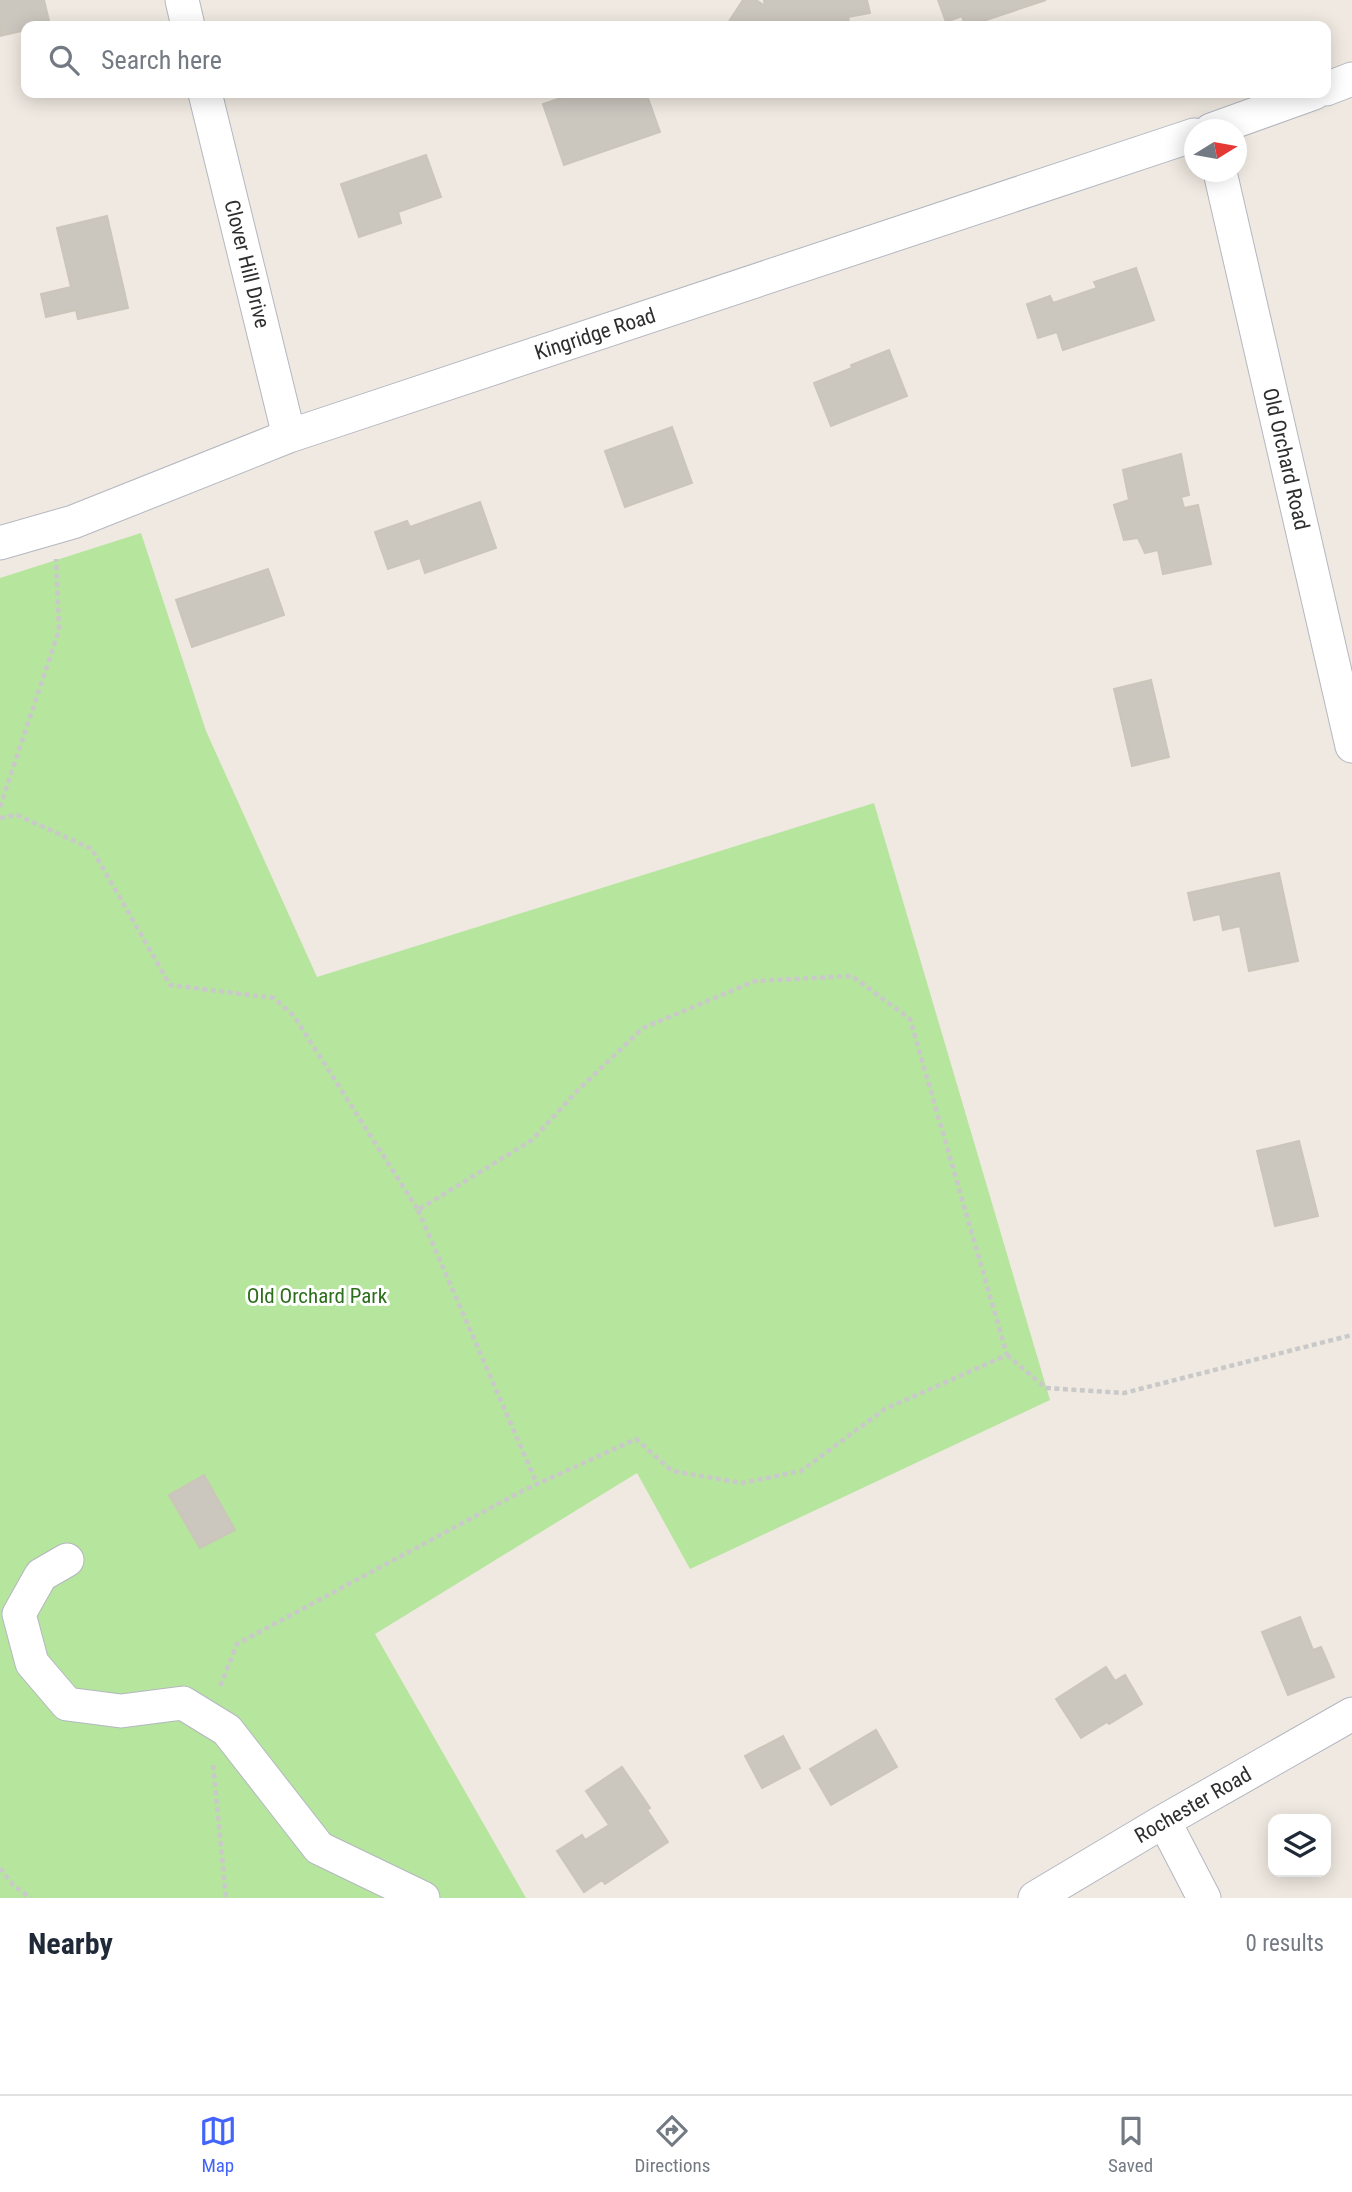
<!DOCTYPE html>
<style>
:root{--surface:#fff;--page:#f2f2f3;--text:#1f2937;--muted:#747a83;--line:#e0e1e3;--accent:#4264fb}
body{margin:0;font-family:"Roboto Condensed",sans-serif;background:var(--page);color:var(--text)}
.controls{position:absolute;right:21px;bottom:21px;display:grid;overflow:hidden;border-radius:14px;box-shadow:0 4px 18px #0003}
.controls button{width:63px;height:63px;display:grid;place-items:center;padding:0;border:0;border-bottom:2px solid var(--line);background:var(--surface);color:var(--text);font:35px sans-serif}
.compass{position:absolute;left:1184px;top:119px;width:63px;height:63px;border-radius:50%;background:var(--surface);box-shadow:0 4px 18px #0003;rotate:79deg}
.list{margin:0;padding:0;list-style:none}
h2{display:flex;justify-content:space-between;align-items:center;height:91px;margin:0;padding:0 28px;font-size:30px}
h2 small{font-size:23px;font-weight:400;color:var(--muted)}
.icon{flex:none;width:38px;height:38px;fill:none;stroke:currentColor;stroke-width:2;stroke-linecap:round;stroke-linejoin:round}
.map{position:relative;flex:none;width:1352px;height:1898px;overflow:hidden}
.search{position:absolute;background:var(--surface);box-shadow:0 4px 18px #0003;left:21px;right:21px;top:21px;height:77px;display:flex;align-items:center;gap:18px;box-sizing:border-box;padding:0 24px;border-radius:14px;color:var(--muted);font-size:26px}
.sheet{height:196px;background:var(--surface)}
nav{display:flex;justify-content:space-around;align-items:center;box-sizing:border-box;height:98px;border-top:2px solid var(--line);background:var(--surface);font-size:19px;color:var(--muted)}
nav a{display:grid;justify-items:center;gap:4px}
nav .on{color:var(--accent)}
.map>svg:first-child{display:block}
.green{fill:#b6e59e}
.building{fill:#cbc7bf;stroke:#cbc5ba;stroke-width:2}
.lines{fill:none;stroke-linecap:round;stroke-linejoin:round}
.minor-casing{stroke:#b4b7c1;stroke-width:35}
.path{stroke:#c9c9c9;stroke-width:4.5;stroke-dasharray:5 3.5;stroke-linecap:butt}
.minor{stroke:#fff;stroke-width:33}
.labels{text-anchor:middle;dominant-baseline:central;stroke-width:6;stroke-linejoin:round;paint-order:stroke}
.street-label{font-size:21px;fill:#2e2e2e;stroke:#fff}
.park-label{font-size:21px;fill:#2c6e1b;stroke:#fff}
</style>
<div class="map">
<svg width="1352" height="1898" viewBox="0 0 1352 1898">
<rect width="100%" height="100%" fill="#efe9e1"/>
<path class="green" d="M 141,533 L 206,731 L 317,977 L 874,803 L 1050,1400 L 690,1569 L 637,1473 L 375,1634 L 526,1898 L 0,1898 L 0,578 Z"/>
<path class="building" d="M 0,0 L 44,0 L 50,25 L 26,26 L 26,30 L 0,36 Z
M 743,0 L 756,0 L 765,6 L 764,0 L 867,0 L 870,13 L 848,17 L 849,22 L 832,26 L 811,26 L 811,23 L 796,26 L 726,26 Z
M 938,0 L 1046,0 L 968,26 L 965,26 L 962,16 L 946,22 Z
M 575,93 L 646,93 L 660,132 L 564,165 L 543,104 Z
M 426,155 L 441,197 L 398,212 L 401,223 L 359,237 L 341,184 Z
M 107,216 L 128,308 L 78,319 L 76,310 L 46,317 L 41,294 L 71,287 L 57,228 Z
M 1136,268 L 1154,320 L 1063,350 L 1057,332 L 1038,338 L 1027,304 L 1050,296 L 1053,303 L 1097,288 L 1094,282 Z
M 889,350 L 907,396 L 831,426 L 814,383 L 852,368 L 851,365 Z
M 672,427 L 692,483 L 625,507 L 605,451 Z
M 1181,454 L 1189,495 L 1181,497 L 1184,508 L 1198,505 L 1211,564 L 1163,574 L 1158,550 L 1145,553 L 1138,538 L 1124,540 L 1114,505 L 1129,500 L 1123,470 Z
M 480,502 L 496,548 L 425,573 L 420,558 L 388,569 L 375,532 L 407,521 L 410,527 Z
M 268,569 L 284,615 L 192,647 L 176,600 Z
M 1151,680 L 1169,757 L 1132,766 L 1114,689 Z
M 1279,873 L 1298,961 L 1249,971 L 1240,926 L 1223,930 L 1220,914 L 1194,920 L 1188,893 Z
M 1299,1141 L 1318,1216 L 1275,1226 L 1257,1151 Z
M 204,1475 L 235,1530 L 200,1548 L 169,1495 Z
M 1300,1617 L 1313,1650 L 1321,1647 L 1334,1677 L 1288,1695 L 1262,1632 Z
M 1106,1667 L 1115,1681 L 1125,1675 L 1142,1704 L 1109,1724 L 1107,1722 L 1081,1738 L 1056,1699 Z
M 876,1730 L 897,1767 L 831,1805 L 810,1769 Z
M 783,1736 L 800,1768 L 762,1788 L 745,1756 Z
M 622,1767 L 650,1808 L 647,1810 L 668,1842 L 605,1884 L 602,1880 L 584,1892 L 557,1851 L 582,1835 L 585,1840 L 609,1825 L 586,1791 Z"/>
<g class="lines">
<g class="minor-casing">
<path id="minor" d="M 182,0 L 188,26
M 1326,89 L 1352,79
M 205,93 L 289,436
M 1211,130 L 1314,93
M 1220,172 L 1352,746
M 0,543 L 73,522 L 289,436 L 1194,135
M 67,1560 L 41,1575 L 19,1614 L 32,1663 L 67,1704 L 121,1711 L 183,1703 L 227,1730 L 319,1848 L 423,1898
M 1164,1821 L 1204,1898
M 1035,1898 L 1164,1821 L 1352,1714"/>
</g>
<path class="path" d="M 0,807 L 59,630 L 56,559
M 0,818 L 17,815 L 92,849 L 170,985 L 274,998 L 294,1016 L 418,1210 L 532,1140 L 579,1089 L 643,1028 L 755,981 L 852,976 L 910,1019 L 1007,1355 L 885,1409 L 801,1471 L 742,1483 L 672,1471 L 636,1439 L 524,1490 L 237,1644 L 219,1689
M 418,1210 L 537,1484
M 1007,1355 L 1046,1388 L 1124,1393 L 1352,1335
M 213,1765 L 226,1898
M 0,1868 L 13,1885 L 31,1898"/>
<use href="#minor" class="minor"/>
</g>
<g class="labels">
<g class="street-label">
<text transform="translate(247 264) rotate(76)">Clover Hill Drive</text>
<text transform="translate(595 334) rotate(-18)">Kingridge Road</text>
<text transform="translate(1286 459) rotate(77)">Old Orchard Road</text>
<text transform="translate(1193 1805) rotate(-30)">Rochester Road</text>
</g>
<g class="park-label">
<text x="317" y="1296">Old Orchard Park</text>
</g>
</g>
</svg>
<div class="controls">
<button><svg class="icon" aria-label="layers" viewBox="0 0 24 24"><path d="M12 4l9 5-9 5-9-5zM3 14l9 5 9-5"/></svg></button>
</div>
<svg class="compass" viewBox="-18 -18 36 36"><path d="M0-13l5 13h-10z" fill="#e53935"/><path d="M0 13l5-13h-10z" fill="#747a83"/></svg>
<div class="search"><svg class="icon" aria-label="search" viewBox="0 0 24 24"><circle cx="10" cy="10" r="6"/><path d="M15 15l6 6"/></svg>Search here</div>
</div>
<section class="sheet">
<h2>Nearby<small>0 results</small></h2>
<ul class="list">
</ul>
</section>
<nav>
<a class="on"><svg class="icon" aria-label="map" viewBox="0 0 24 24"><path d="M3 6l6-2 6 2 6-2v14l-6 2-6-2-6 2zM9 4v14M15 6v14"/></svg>Map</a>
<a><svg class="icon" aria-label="directions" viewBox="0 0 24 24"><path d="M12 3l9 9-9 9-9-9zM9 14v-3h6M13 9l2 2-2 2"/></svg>Directions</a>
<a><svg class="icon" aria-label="saved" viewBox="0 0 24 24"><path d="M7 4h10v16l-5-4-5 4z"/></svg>Saved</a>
</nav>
